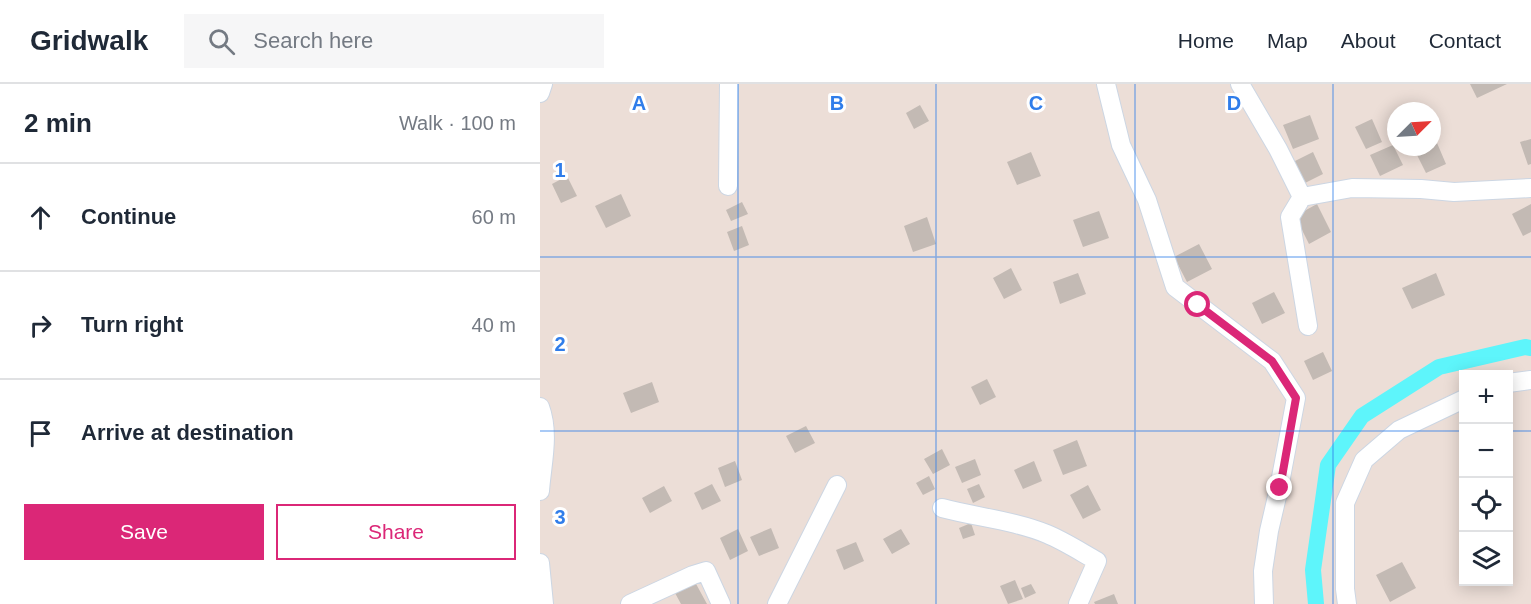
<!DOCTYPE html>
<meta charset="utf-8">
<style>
:root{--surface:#fff;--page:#f6f6f7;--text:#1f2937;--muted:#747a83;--line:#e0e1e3;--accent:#db2777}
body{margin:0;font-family:Helvetica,sans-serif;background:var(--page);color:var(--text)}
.controls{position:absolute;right:18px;bottom:18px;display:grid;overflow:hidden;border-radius:0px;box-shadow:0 3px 15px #0003}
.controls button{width:54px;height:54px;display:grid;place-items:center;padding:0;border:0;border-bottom:2px solid var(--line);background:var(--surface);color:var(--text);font:30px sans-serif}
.compass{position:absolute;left:847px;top:18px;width:54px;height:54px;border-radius:50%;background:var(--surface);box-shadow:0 3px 15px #0003;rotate:66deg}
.stop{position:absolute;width:18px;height:18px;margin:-14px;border:4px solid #db2777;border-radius:50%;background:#fff}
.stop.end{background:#db2777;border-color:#fff;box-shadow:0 2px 6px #0008}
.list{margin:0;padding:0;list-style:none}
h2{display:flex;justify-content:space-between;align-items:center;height:78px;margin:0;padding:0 24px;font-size:26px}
h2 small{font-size:20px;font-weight:400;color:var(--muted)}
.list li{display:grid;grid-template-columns:39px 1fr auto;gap:18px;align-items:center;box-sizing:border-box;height:108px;padding:0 24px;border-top:2px solid var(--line)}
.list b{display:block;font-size:22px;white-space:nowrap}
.list em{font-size:20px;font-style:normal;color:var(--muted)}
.actions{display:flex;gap:12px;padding:18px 24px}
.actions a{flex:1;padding:14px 0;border:2px solid var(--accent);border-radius:0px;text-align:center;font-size:21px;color:var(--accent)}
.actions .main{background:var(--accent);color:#fff}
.icon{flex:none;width:33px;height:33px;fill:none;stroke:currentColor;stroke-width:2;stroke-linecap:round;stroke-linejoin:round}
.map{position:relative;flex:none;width:991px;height:520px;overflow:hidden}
header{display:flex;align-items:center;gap:36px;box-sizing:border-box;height:84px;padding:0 30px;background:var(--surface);border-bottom:2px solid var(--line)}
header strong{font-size:28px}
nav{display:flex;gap:33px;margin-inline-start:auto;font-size:21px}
.search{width:420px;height:54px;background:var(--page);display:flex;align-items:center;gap:15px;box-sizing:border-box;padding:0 21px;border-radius:0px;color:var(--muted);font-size:22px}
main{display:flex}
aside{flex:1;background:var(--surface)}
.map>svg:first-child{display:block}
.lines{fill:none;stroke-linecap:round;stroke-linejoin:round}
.canal{stroke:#5ef5fb;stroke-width:16}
.building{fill:#c3bab4}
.minor-casing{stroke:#ccd6e3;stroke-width:20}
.minor{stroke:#fff;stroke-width:18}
.route{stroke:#db2777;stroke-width:8}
.grid{fill:none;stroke:#307dea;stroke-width:1.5;stroke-opacity:0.55}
.grid-label{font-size:20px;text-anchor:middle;font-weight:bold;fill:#307dea;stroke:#fff;stroke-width:6;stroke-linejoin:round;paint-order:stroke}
</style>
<header>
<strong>Gridwalk</strong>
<div class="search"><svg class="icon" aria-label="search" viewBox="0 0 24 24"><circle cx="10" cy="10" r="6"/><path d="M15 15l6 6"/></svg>Search here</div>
<nav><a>Home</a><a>Map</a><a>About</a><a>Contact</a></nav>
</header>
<main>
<aside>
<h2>2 min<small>Walk · 100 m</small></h2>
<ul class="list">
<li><svg class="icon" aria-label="ahead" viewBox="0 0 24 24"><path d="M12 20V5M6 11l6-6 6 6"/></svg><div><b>Continue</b></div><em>60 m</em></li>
<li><svg class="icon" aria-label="right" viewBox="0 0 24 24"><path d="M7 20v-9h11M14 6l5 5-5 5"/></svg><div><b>Turn right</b></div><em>40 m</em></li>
<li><svg class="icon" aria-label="arrive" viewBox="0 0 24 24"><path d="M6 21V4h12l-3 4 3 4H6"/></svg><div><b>Arrive at destination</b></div></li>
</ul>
<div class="actions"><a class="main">Save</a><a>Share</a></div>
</aside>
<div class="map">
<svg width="991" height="520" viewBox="0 0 991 520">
<rect width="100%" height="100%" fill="#ecded7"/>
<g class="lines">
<path class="canal" d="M 776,520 L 773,486 L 788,381 L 822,332 L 899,283 L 985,263 L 991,264"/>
</g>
<path class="building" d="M 930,0 L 967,0 L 937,14 Z
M 380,21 L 389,37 L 374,45 L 366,29 Z
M 770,31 L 779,55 L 753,65 L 743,41 Z
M 832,35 L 842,58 L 826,65 L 815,43 Z
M 991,55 L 991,80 L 988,81 L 980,58 Z
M 897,59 L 906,80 L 886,89 L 876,69 L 889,63 L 892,63 L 892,62 Z
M 853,61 L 863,81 L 840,92 L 830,71 Z
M 491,68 L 501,92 L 477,101 L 467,78 Z
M 773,68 L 783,90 L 761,101 L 751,79 Z
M 27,92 L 37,112 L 21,119 L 12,100 Z
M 81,110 L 91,132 L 66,144 L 55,122 Z
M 202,118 L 208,130 L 191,137 L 186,126 Z
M 777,120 L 791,148 L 769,160 L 755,132 Z
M 991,120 L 991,148 L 983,152 L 972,130 Z
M 559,127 L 569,154 L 543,163 L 533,136 Z
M 387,133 L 396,160 L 373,168 L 364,142 Z
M 202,142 L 209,161 L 194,167 L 187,148 Z
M 659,160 L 672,185 L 647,198 L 634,173 Z
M 471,184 L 482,206 L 464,215 L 453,194 Z
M 538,189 L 546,210 L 520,220 L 513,198 Z
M 896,189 L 905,211 L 872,225 L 862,204 Z
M 734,208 L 745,229 L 722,240 L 712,219 Z
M 783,268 L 792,287 L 773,296 L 764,277 Z
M 447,295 L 456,313 L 440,321 L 431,303 Z
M 112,298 L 119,318 L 91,329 L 83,309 Z
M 266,342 L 275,359 L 255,369 L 246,352 Z
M 537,356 L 547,382 L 523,391 L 513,366 Z
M 402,365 L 410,381 L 393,390 L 384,375 Z
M 435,375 L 441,391 L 422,399 L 415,383 Z
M 195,377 L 202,396 L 185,403 L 178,384 Z
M 494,377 L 502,397 L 483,405 L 474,386 Z
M 389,392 L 395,405 L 383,411 L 376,399 Z
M 172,400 L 181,417 L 162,426 L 154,409 Z
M 439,400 L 445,413 L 433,419 L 427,405 Z
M 548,401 L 561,426 L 543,435 L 530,411 Z
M 124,402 L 132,417 L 110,429 L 102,414 Z
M 431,439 L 435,451 L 423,455 L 419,444 Z
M 231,444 L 239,464 L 219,472 L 210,453 Z
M 198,445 L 208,467 L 190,476 L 180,454 Z
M 361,445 L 370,460 L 352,470 L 343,455 Z
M 316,458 L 324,477 L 304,486 L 296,466 Z
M 862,478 L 876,504 L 850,518 L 836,491 Z
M 475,496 L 483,515 L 468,520 L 460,502 Z
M 155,498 L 167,520 L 141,520 L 135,509 Z
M 491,500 L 496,509 L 485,514 L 481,504 Z
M 574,510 L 578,520 L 555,520 L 554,518 Z"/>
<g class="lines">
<g class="minor-casing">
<path id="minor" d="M 566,0 L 581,61 L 607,116 L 635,203 L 732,277 L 756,314 L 739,404 L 729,447 L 723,487 L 724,520
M 700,0 L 738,65 L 762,113 L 812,104 L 881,105 L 914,108 L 991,104
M 0,9 L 3,0
M 188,102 L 189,0
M 762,113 L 750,133 L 768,242
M 968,299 L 991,296
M 0,323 C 10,350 2,379 0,407
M 402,424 C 436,433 476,437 507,450 C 524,457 541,468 557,477 L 538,520
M 0,479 L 4,520
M 90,520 L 153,491 L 166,487 L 181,520
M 237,520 L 297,401
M 807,520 L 805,505 L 805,419 L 824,376 L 859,346 L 924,315"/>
</g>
<use href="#minor" class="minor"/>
</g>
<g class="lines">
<path class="route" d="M 658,221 L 732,277 L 756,314 L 740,404"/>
</g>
<path class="grid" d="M 198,0 L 198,520M 396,0 L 396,520M 595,0 L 595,520M 793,0 L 793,520M 0,173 L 991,173M 0,347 L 924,347M 968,347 L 991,347"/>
<g class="grid-label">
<text x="99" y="26">A</text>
<text x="297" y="26">B</text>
<text x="496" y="26">C</text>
<text x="694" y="26">D</text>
<text x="20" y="93">1</text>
<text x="20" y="267">2</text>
<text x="20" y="440">3</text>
</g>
</svg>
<div class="controls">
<button>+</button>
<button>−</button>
<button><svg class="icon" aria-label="locate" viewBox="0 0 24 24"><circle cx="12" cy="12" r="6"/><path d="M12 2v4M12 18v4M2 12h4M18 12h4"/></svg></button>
<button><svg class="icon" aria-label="layers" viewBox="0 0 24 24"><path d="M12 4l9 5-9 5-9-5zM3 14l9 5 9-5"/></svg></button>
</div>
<svg class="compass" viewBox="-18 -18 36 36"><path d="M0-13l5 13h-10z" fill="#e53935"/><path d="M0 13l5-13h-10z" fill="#747a83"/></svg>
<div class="stop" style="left:658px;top:221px"></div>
<div class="stop end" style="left:740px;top:404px"></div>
</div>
</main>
